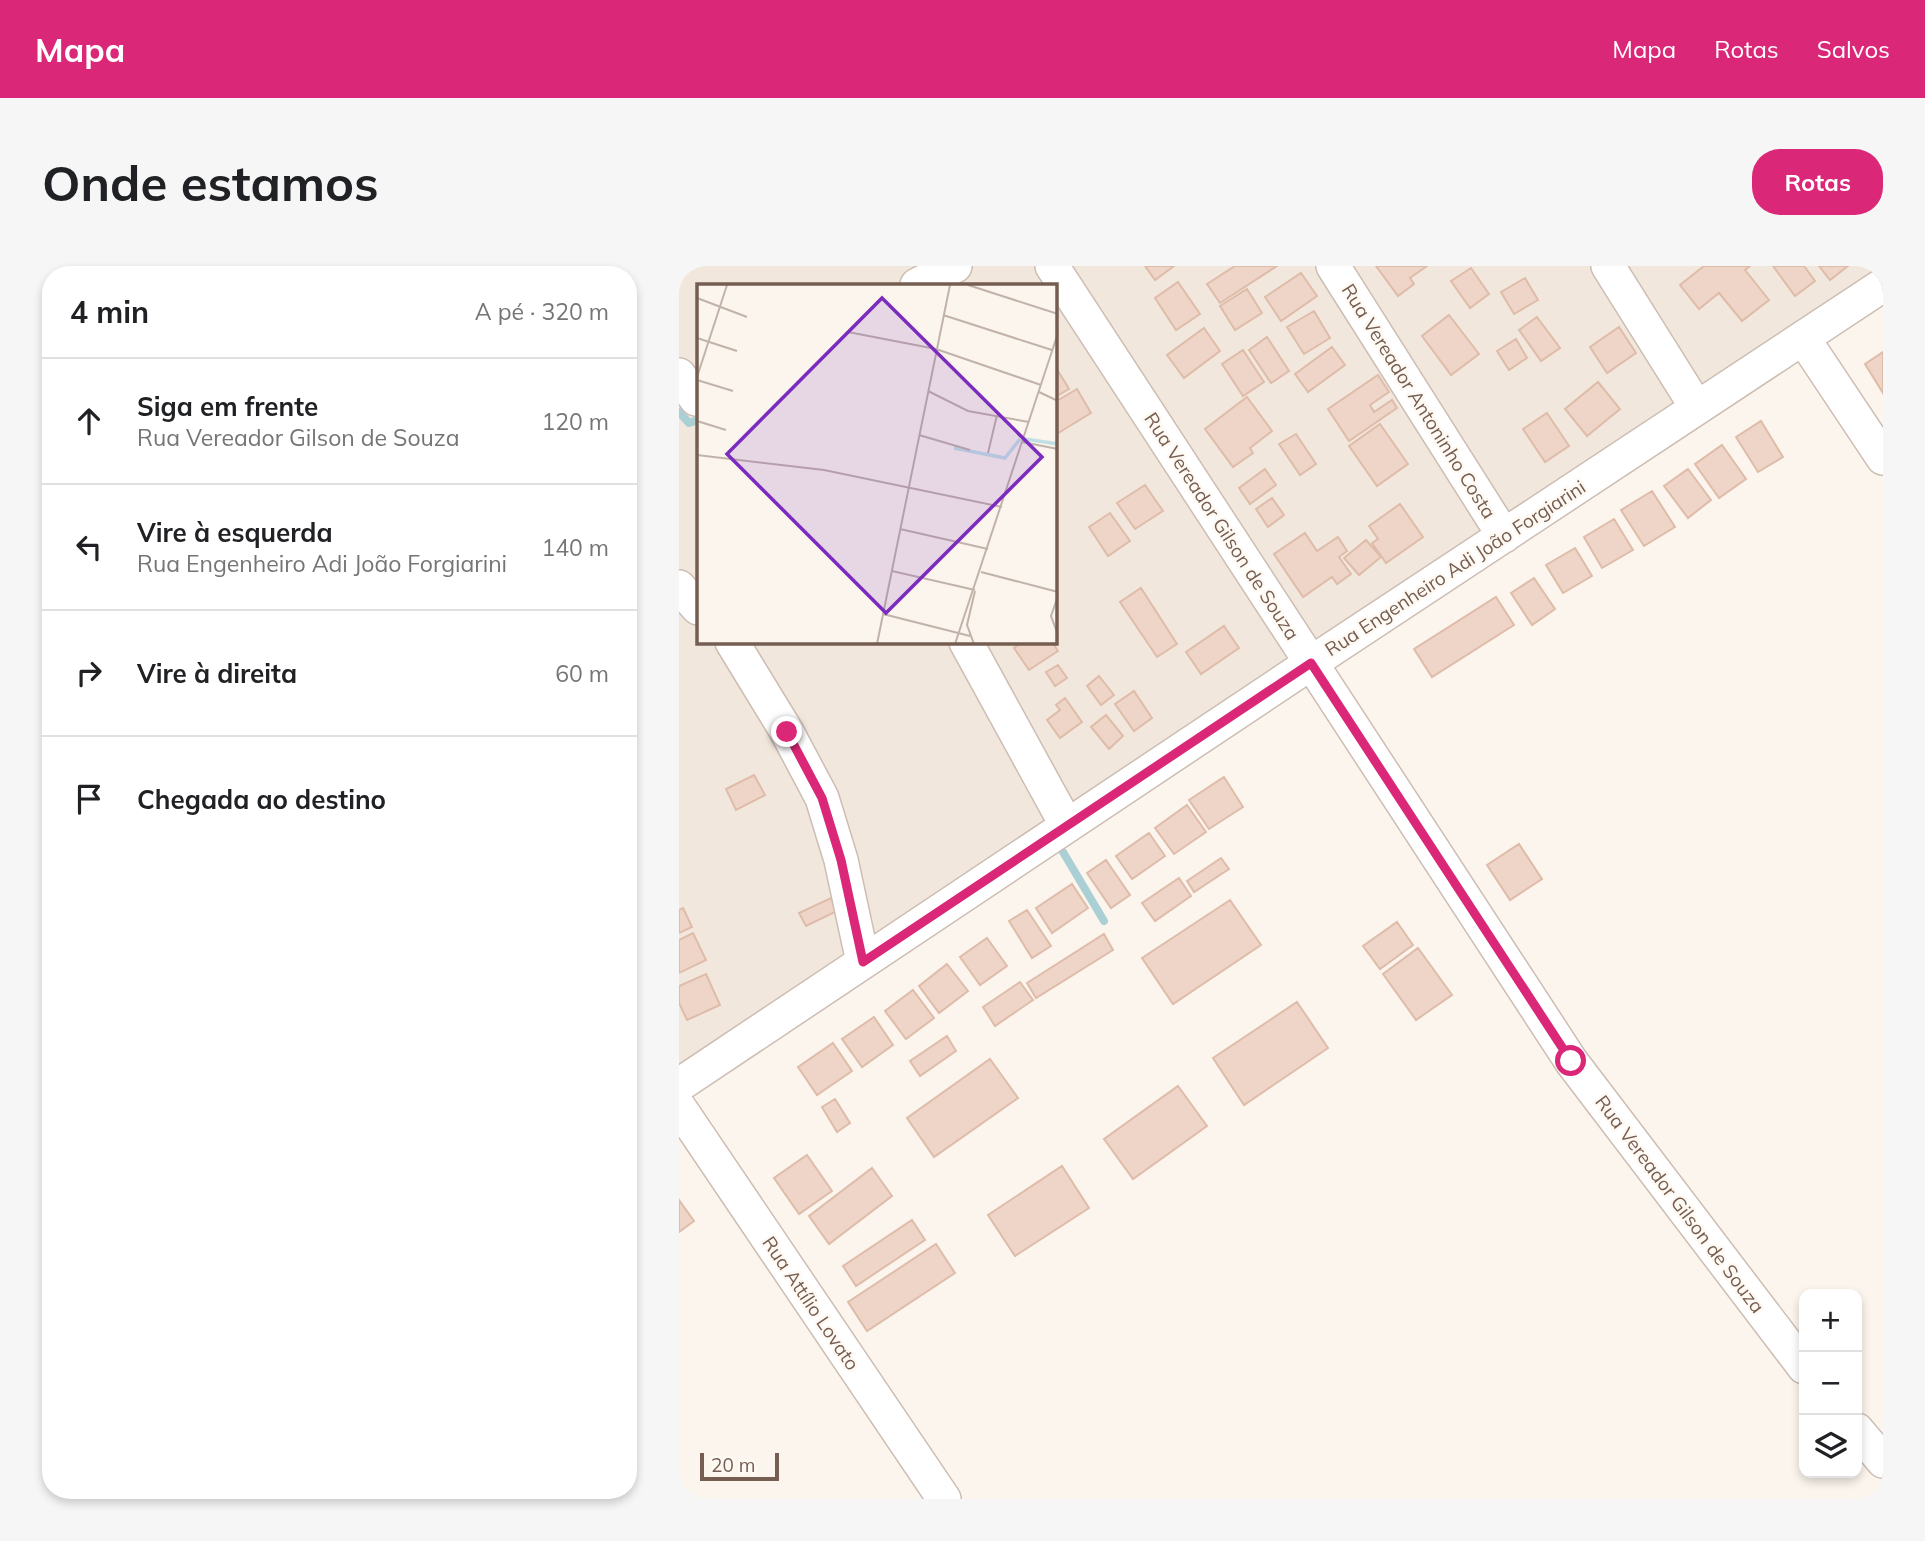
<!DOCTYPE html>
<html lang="pt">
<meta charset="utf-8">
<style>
:root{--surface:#fff;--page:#f6f6f6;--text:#202124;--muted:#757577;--line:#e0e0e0;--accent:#db2777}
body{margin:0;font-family:Mulish,sans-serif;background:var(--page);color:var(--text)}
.controls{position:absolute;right:21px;bottom:21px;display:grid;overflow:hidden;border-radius:14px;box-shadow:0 4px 10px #0003}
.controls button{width:63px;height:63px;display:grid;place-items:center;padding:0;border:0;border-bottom:2px solid var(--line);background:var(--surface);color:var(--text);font:35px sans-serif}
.scale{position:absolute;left:21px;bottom:18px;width:79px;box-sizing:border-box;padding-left:7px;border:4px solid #755d51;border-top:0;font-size:19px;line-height:24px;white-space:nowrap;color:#755d51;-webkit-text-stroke:5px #fef9f3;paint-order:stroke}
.stop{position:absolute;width:21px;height:21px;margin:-16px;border:5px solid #db2777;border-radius:50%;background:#fff}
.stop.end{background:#db2777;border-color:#fff;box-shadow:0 2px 7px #0008}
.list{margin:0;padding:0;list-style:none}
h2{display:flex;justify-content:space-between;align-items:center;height:91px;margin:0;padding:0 28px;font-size:30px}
h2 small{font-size:23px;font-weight:400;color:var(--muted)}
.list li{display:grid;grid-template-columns:46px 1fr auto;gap:21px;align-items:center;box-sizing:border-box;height:126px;padding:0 28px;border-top:2px solid var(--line)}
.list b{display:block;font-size:26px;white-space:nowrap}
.list p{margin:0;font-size:23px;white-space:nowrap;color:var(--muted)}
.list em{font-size:23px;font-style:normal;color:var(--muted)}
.icon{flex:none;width:38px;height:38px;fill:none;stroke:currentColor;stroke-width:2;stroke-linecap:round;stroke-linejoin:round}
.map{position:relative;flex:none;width:1204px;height:1233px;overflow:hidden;border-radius:28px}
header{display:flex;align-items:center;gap:42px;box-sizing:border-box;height:98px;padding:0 35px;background:var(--accent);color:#fff}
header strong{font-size:33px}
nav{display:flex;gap:38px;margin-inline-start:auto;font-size:24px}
.intro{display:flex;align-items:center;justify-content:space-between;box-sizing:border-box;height:168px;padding:0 42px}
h1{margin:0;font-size:49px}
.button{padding:18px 32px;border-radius:28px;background:var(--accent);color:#fff;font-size:24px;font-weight:700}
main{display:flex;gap:42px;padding:0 42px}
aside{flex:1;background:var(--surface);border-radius:28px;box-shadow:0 4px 10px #0003}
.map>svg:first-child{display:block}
.residential{fill:#f2e7dc;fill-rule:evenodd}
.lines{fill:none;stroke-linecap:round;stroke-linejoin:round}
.stream{stroke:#aacfd4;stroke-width:8}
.building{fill:#eed5c7;stroke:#dfbca9;stroke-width:2}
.minor-casing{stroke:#cdbdb3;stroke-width:36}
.minor{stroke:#fff;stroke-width:33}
.route{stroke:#db2777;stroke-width:9}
.labels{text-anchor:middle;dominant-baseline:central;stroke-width:5;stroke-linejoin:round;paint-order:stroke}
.street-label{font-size:19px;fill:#755d51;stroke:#fef9f3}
.inset-river{fill:none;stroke:#c2e0e4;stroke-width:3.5}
.inset-road{fill:none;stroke:#c1b3aa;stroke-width:2}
.view{fill:#7b2cbf;fill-opacity:0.15;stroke:#7b2cbf;stroke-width:3.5}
.inset-edge{fill:none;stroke:#755d51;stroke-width:3.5}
</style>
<header>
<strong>Mapa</strong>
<nav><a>Mapa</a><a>Rotas</a><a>Salvos</a></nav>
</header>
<div class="intro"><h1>Onde estamos</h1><a class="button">Rotas</a></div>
<main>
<aside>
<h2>4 min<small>A pé · 320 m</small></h2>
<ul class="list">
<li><svg class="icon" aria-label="ahead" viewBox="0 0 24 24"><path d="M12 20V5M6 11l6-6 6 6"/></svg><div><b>Siga em frente</b><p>Rua Vereador Gilson de Souza</p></div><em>120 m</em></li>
<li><svg class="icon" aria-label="left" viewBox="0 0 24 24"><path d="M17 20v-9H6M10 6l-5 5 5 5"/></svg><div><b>Vire à esquerda</b><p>Rua Engenheiro Adi João Forgiarini</p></div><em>140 m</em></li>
<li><svg class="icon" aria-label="right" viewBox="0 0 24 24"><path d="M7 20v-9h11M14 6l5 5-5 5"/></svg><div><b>Vire à direita</b></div><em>60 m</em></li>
<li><svg class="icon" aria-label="arrive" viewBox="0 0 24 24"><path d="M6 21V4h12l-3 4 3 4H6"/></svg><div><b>Chegada ao destino</b></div></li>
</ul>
</aside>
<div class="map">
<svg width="1204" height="1233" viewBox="0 0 1204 1233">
<rect width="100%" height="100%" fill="#fbf5ed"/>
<path class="residential" d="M 0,0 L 1204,0 L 1204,19 L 0,819 ZM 19,19 L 376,19 L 376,376 L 19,376 Z"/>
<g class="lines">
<path class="stream" d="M 0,146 L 10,157 L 19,154
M 384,586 L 425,655"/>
</g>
<path class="building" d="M 466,0 L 495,0 L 476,14 Z
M 556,0 L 598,0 L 541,37 L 528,18 Z
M 697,0 L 748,0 L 731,12 L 735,18 L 719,30 Z
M 1025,0 L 1071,0 L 1066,4 L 1090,34 L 1063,55 L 1040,27 L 1020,43 L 1001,19 Z
M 1094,0 L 1125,0 L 1136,15 L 1116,30 Z
M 1140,0 L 1169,0 L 1151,14 Z
M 792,2 L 810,28 L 791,42 L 772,15 Z
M 622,7 L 638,30 L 602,55 L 586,31 Z
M 846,12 L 859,34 L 835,48 L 822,26 Z
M 499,16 L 521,48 L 497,64 L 476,32 Z
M 568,23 L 583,47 L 556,64 L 541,40 Z
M 635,45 L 651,72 L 625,88 L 608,61 Z
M 770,49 L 800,88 L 772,109 L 743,70 Z
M 858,51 L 881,82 L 862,95 L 840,64 Z
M 940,61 L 957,87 L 928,107 L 911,81 Z
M 525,62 L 541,85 L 505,112 L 488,89 Z
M 588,71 L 610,105 L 592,117 L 570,84 Z
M 837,73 L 848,92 L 830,104 L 818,85 Z
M 653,81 L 666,99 L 629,126 L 616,108 Z
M 564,84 L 585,116 L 564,130 L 543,98 Z
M 1204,86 L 1204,127 L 1186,98 Z
M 376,100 L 390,123 L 376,131 Z
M 699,109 L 710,126 L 691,139 L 695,146 L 713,134 L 718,142 L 670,175 L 649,143 Z
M 919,116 L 941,143 L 908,170 L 886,143 Z
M 398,123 L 412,147 L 376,169 L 376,136 Z
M 568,131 L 593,165 L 571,182 L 574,187 L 554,201 L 526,163 Z
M 868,147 L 890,180 L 866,196 L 844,163 Z
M 1082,155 L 1104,191 L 1079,206 L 1057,171 Z
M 701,158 L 729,198 L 698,220 L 670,180 Z
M 617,168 L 637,198 L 621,209 L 600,178 Z
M 1043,179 L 1067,213 L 1040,232 L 1016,198 Z
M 586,203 L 597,219 L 571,238 L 560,222 Z
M 1009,203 L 1032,234 L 1009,252 L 985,220 Z
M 466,219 L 484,245 L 456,263 L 438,237 Z
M 973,225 L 996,261 L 965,280 L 942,244 Z
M 593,232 L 605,249 L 589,261 L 577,243 Z
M 721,238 L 744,271 L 707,297 L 693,277 L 699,273 L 690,260 Z
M 431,247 L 451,275 L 429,290 L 410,261 Z
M 935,253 L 954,284 L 923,302 L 905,271 Z
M 626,267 L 638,285 L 659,271 L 668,285 L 660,291 L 672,308 L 658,318 L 653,311 L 624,331 L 595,288 Z
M 687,274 L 702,291 L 680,309 L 665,292 Z
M 896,282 L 913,310 L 884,327 L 867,299 Z
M 855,312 L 876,343 L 853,359 L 832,327 Z
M 462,322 L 498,378 L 478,391 L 441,336 Z
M 817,331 L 835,359 L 753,411 L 735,383 Z
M 545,360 L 560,382 L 522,408 L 507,386 Z
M 343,376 L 373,376 L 379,385 L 350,404 L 335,382 Z
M 379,399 L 388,412 L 376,420 L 367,406 Z
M 420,410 L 435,429 L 422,439 L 408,420 Z
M 455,425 L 473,452 L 455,465 L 436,438 Z
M 386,432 L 403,456 L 381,472 L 368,454 L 381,444 L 377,439 Z
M 427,449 L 444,470 L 430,483 L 412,461 Z
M 75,509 L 86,529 L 57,544 L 47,523 Z
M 545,511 L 564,541 L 530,563 L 510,534 Z
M 508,539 L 527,566 L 495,588 L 476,562 Z
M 470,567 L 486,590 L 453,613 L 437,590 Z
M 840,578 L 863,613 L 831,634 L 808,599 Z
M 542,592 L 550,603 L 515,626 L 508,615 Z
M 427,594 L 451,629 L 432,642 L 408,607 Z
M 500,612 L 512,630 L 476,655 L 463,637 Z
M 393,618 L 409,642 L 373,667 L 357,642 Z
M 152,632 L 158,645 L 127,660 L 120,647 Z
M 551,634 L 582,679 L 494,738 L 463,692 Z
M 4,642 L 13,661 L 0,667 L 0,644 Z
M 348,644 L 372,680 L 353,692 L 330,655 Z
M 718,656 L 734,679 L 701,703 L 684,680 Z
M 14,667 L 27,694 L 0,707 L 0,674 Z
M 425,668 L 434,684 L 357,732 L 348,717 Z
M 308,672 L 328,700 L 301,719 L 281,691 Z
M 739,682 L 773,729 L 737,754 L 704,708 Z
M 268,698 L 289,725 L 260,747 L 240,720 Z
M 27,708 L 41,739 L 8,754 L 0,737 L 0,720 Z
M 341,716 L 354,734 L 316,760 L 304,741 Z
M 234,724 L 255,752 L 227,773 L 206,745 Z
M 618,736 L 649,782 L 565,839 L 534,792 Z
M 195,751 L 214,779 L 183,801 L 163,773 Z
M 268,770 L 277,785 L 241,810 L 231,795 Z
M 154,777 L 173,805 L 138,829 L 119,801 Z
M 311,793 L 339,832 L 255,891 L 228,852 Z
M 499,820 L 528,860 L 454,913 L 425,873 Z
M 156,833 L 171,857 L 158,866 L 143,841 Z
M 128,889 L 153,925 L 120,948 L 95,912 Z
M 383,900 L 410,942 L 336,990 L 309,949 Z
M 193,902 L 213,930 L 150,978 L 130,950 Z
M 0,934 L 15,955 L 0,966 Z
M 233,954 L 246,974 L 177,1020 L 164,1000 Z
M 257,978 L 276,1007 L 188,1065 L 169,1036 Z"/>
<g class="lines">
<g class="minor-casing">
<path id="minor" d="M 373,0 L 892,795 L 1125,1101
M 654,0 L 825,270
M 929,0 L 1018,142
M 238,19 L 276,0
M 1124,72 L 1204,192
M 0,109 L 17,133
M 0,321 L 19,342
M 53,376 L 108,466 L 143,532 L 162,594 L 184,696
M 287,376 L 388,560
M 0,819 L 632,397 L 1204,19
M 0,841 L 265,1233
M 1178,1164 L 1204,1195"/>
</g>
<use href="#minor" class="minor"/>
</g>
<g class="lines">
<path class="route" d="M 108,466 L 143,532 L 162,594 L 184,696 L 632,397 L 892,795"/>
</g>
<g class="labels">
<g class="street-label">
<text transform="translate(740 135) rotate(58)">Rua Vereador Antoninho Costa</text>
<text transform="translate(543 260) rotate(57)">Rua Vereador Gilson de Souza</text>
<text transform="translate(776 302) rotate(-33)">Rua Engenheiro Adi João Forgiarini</text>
<text transform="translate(1001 938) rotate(53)">Rua Vereador Gilson de Souza</text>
<text transform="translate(132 1037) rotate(56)">Rua Attílio Lovato</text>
</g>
</g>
<g transform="translate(18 18)">
<rect width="360" height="360" fill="#fbf5ed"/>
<path class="inset-river" d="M 328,155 L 361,160M 257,164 L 308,174 L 323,155"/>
<path class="inset-road" d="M 271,1 L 361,30M 0,14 L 50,33M 246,31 L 355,66M 151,48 L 239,65 L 344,101M 0,54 L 40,67M 0,93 L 30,1M 0,96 L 36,107M 231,107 L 271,127 L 332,138M 342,108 L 361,117M 0,137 L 29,146M 222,151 L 273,166M 325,158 L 361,165M 291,169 L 300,131M 0,171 L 127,186 L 305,223M 203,245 L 291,265M 195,287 L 278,306M 284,288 L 361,308M 361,312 L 354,332 L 361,351M 186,330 L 273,352M 180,360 L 253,1M 258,360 L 361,49M 277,360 L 270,341 L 278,307"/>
<path class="view" d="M 185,14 L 345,173 L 189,329 L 30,170 Z"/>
<rect width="360" height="360" class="inset-edge"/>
</g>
</svg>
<div class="controls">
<button>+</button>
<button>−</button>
<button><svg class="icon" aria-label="layers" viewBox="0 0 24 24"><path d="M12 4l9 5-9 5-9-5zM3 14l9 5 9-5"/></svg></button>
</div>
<div class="scale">20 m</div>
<div class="stop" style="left:892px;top:795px"></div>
<div class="stop end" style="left:108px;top:466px"></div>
</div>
</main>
